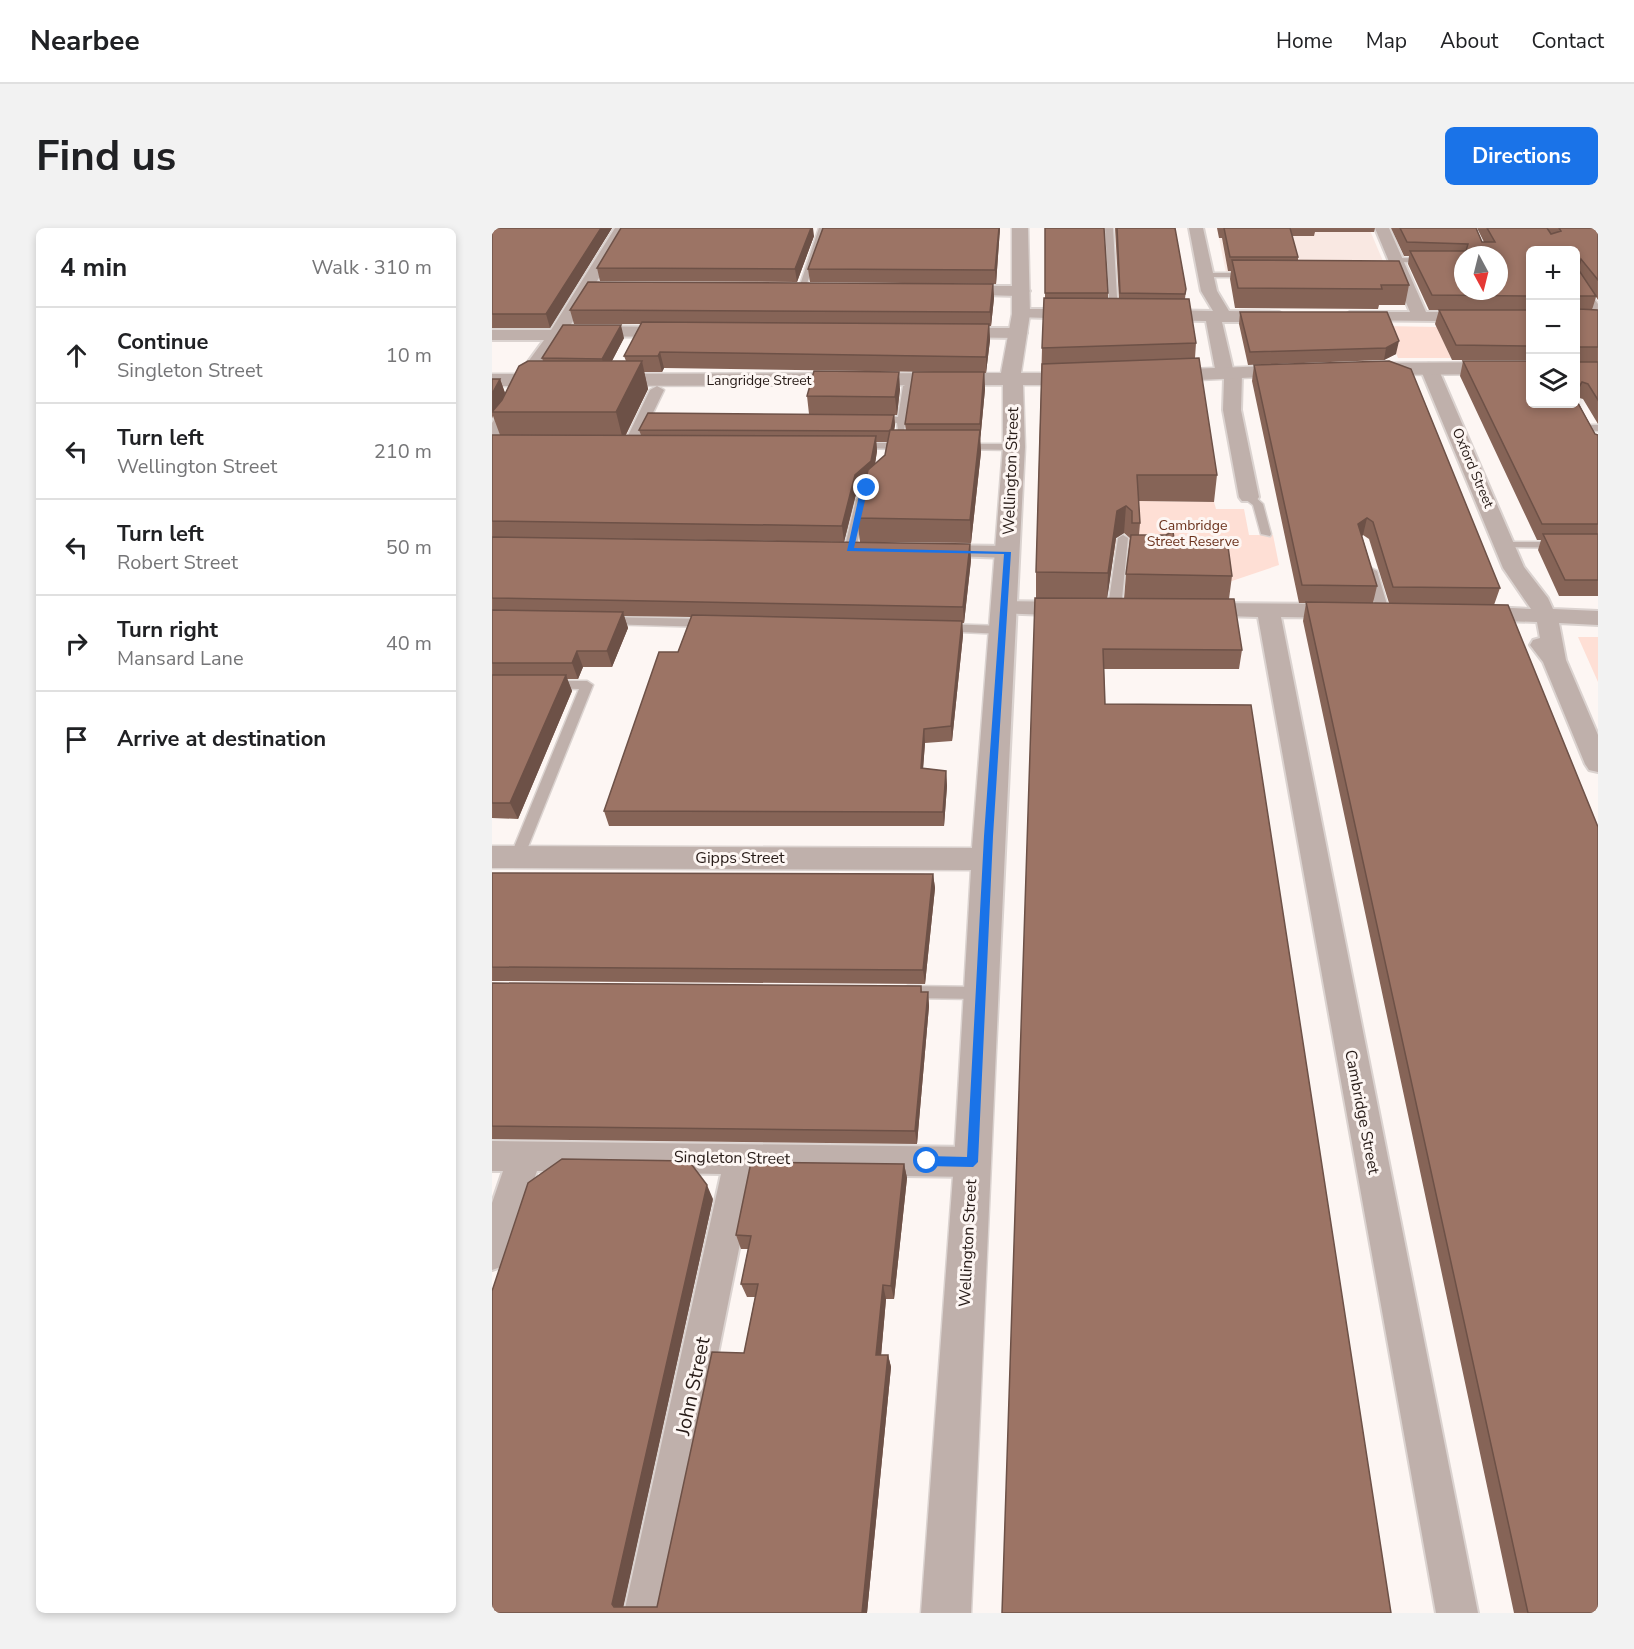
<!DOCTYPE html>
<meta charset="utf-8">
<style>
:root{--surface:#fff;--page:#f2f2f2;--text:#202124;--muted:#757577;--line:#e0e0e0;--accent:#1a73e8}
body{margin:0;font-family:"Nunito Sans",sans-serif;background:var(--page);color:var(--text)}
.controls{position:absolute;right:18px;top:18px;display:grid;overflow:hidden;border-radius:9px;box-shadow:0 3px 9px #0003}
.controls button{width:54px;height:54px;display:grid;place-items:center;padding:0;border:0;border-bottom:2px solid var(--line);background:var(--surface);color:var(--text);font:30px sans-serif}
.compass{position:absolute;left:962px;top:18px;width:54px;height:54px;border-radius:50%;background:var(--surface);box-shadow:0 3px 9px #0003;rotate:173deg}
.stop{position:absolute;width:18px;height:18px;margin:-14px;border:4px solid #1a73e8;border-radius:50%;background:#fff}
.stop.end{background:#1a73e8;border-color:#fff;box-shadow:0 2px 6px #0008}
.list{margin:0;padding:0;list-style:none}
h2{display:flex;justify-content:space-between;align-items:center;height:78px;margin:0;padding:0 24px;font-size:26px}
h2 small{font-size:20px;font-weight:400;color:var(--muted)}
.list li{display:grid;grid-template-columns:39px 1fr auto;gap:18px;align-items:center;box-sizing:border-box;height:96px;padding:0 24px;border-top:2px solid var(--line)}
.list b{display:block;font-size:22px;white-space:nowrap}
.list p{margin:0;font-size:20px;white-space:nowrap;color:var(--muted)}
.list em{font-size:20px;font-style:normal;color:var(--muted)}
.icon{flex:none;width:33px;height:33px;fill:none;stroke:currentColor;stroke-width:2;stroke-linecap:round;stroke-linejoin:round}
.map{position:relative;flex:none;width:1106px;height:1385px;overflow:hidden;border-radius:9px}
header{display:flex;align-items:center;gap:36px;box-sizing:border-box;height:84px;padding:0 30px;background:var(--surface);border-bottom:2px solid var(--line)}
header strong{font-size:28px}
nav{display:flex;gap:33px;margin-inline-start:auto;font-size:21px}
.intro{display:flex;align-items:center;justify-content:space-between;box-sizing:border-box;height:144px;padding:0 36px}
h1{margin:0;font-size:42px}
.button{padding:15px 27px;border-radius:9px;background:var(--accent);color:#fff;font-size:21px;font-weight:700}
main{display:flex;gap:36px;padding:0 36px}
aside{flex:1;background:var(--surface);border-radius:9px;box-shadow:0 3px 9px #0003}
.map>svg:first-child{display:block}
.built{fill:#f9e8e2}
.green{fill:#fedfd5}
.lines{fill:none;stroke-linecap:round;stroke-linejoin:round}
.service-casing{stroke:#dbd3d0;stroke-width:3}
.pedestrian-casing{stroke:#dbd3d0;stroke-width:3}
.minor-casing{stroke:#dbd3d0;stroke-width:4}
.tertiary-casing{stroke:#dbd3d0;stroke-width:3}
.service{fill:#bfb0ab;fill-rule:evenodd}
.pedestrian{fill:#bfb0ab;fill-rule:evenodd}
.minor{fill:#bfb0ab;fill-rule:evenodd}
.tertiary{fill:#bfb0ab;fill-rule:evenodd}
.wall{fill:#866457;fill-rule:evenodd}
.shaded-wall{fill:#6d5147}
.building{fill:#9c7465;stroke:#6d5147;stroke-width:1.5;fill-rule:evenodd}
.route{fill:#1a73e8}
.labels{text-anchor:middle;dominant-baseline:central;stroke-width:6;stroke-linejoin:round;paint-order:stroke}
.far-street-label{font-size:14px;fill:#271b17;stroke:#fdf6f3}
.far-park-label{font-size:14px;fill:#6b331e;stroke:#fdf6f3}
.street-label{font-size:16px;fill:#271b17;stroke:#fdf6f3}
.near-street-label{font-size:20px;fill:#271b17;stroke:#fdf6f3}
</style>
<header>
<strong>Nearbee</strong>
<nav><a>Home</a><a>Map</a><a>About</a><a>Contact</a></nav>
</header>
<div class="intro"><h1>Find us</h1><a class="button">Directions</a></div>
<main>
<aside>
<h2>4 min<small>Walk · 310 m</small></h2>
<ul class="list">
<li><svg class="icon" aria-label="ahead" viewBox="0 0 24 24"><path d="M12 20V5M6 11l6-6 6 6"/></svg><div><b>Continue</b><p>Singleton Street</p></div><em>10 m</em></li>
<li><svg class="icon" aria-label="left" viewBox="0 0 24 24"><path d="M17 20v-9H6M10 6l-5 5 5 5"/></svg><div><b>Turn left</b><p>Wellington Street</p></div><em>210 m</em></li>
<li><svg class="icon" aria-label="left" viewBox="0 0 24 24"><path d="M17 20v-9H6M10 6l-5 5 5 5"/></svg><div><b>Turn left</b><p>Robert Street</p></div><em>50 m</em></li>
<li><svg class="icon" aria-label="right" viewBox="0 0 24 24"><path d="M7 20v-9h11M14 6l5 5-5 5"/></svg><div><b>Turn right</b><p>Mansard Lane</p></div><em>40 m</em></li>
<li><svg class="icon" aria-label="arrive" viewBox="0 0 24 24"><path d="M6 21V4h12l-3 4 3 4H6"/></svg><div><b>Arrive at destination</b></div></li>
</ul>
</aside>
<div class="map">
<svg width="1106" height="1385" viewBox="0 0 1106 1385">
<rect width="100%" height="100%" fill="#fdf6f3"/>
<path class="built" d="M 725,0 L 877,0 L 896,45 L 734,45 Z"/>
<path class="green" d="M 893,98 L 945,99 L 959,130 L 906,130 Z
M 643,273 L 722,274 L 724,281 L 752,281 L 757,307 L 781,307 L 787,337 L 734,355 L 656,330 L 619,326 L 618,311 L 635,311 L 634,290 Z
M 1086,409 L 1106,409 L 1106,454 Z"/>
<g class="lines">
<g class="service-casing">
<path id="service" d="M 327,0 L 335,0 L 313,61 L 306,63 Z
M 613,0 L 621,0 L 626,86 L 622,89 L 618,86 Z
M 904,30 L 971,31 L 971,35 L 901,34 L 901,30 Z
M 713,45 L 758,45 L 762,47 L 758,49 L 710,49 L 710,45 Z
M 1084,47 L 1106,76 L 1106,85 L 1103,84 L 1084,54 Z
M 431,149 L 436,152 L 434,154 L 420,160 L 412,202 L 406,202 L 405,195 L 380,193 L 380,189 L 383,188 L 406,189 L 411,158 Z
M 1097,197 L 1106,197 L 1106,203 L 1094,202 L 1094,198 Z
M 366,215 L 414,215 L 419,218 L 414,221 L 362,220 L 362,216 Z
M 468,216 L 522,216 L 527,219 L 522,222 L 464,221 L 464,217 Z
M 753,267 L 761,267 L 771,276 L 779,306 L 778,308 L 769,306 L 761,277 L 753,271 Z
M 369,269 L 374,272 L 364,322 L 358,325 L 352,322 L 364,272 Z
M 631,307 L 636,310 L 629,381 L 623,385 L 617,381 L 617,372 L 626,310 Z
M 1014,314 L 1106,314 L 1106,320 L 1010,319 L 1010,315 Z
M 879,340 L 885,343 L 897,383 L 895,385 L 887,385 L 885,383 L 873,343 Z
M 115,389 L 217,391 L 223,395 L 217,399 L 111,396 L 109,393 Z
M 451,396 L 511,398 L 517,402 L 511,406 L 447,403 L 447,397 Z
M 57,453 L 95,453 L 101,457 L 32,629 L 25,634 L 18,629 L 87,461 L 53,460 L 53,454 Z
M 416,758 L 488,759 L 494,761 L 496,765 L 494,769 L 488,771 L 416,770 L 410,768 L 408,764 L 410,760 Z"/>
</g>
<g class="pedestrian-casing">
<path id="pedestrian" d="M 165,158 L 172,162 L 145,218 L 138,222 L 133,221 L 131,218 L 158,162 Z"/>
</g>
<g class="minor-casing">
<path id="minor" d="M 123,0 L 137,0 L 78,98 L 183,99 L 191,104 L 183,109 L 72,108 C 60,124 46,140 37,158 C 29,173 18,210 0,215 L 0,195 L 10,180 L 19,157 L 52,112 L 0,112 L 0,102 L 59,102 Z
M 697,0 L 711,0 L 725,63 L 737,83 L 787,84 L 795,89 L 787,94 L 730,94 L 741,141 L 750,146 L 749,182 L 767,269 L 764,273 L 750,273 L 747,269 L 731,182 L 732,151 L 724,146 L 714,93 L 663,92 L 655,87 L 663,82 L 721,83 L 709,63 Z
M 883,0 L 897,0 L 934,84 L 1038,84 L 1038,94 L 852,92 L 850,89 L 858,84 L 918,84 Z
M 462,58 L 530,58 L 538,63 L 530,68 L 456,66 L 454,63 Z
M 529,81 L 589,81 L 597,86 L 589,91 L 523,89 L 521,86 Z
M 460,100 L 527,100 L 535,105 L 527,110 L 454,109 L 452,105 Z
M 937,135 L 946,140 L 1032,339 L 1056,370 L 1061,381 L 1106,383 L 1106,397 L 1067,395 L 1074,432 L 1106,507 L 1106,544 L 1097,542 L 1093,536 L 1051,434 L 1038,417 L 1041,412 L 1048,410 L 1045,394 L 982,392 L 974,390 L 971,385 L 974,380 L 982,378 L 1039,381 L 1011,340 L 928,140 Z
M 440,317 L 516,318 L 523,320 L 527,324 L 523,328 L 516,330 L 433,327 L 429,323 L 433,319 Z
M 512,373 L 582,374 L 590,376 L 593,381 L 590,386 L 582,388 L 504,385 L 501,380 L 504,375 Z
M 706,375 L 852,376 L 860,378 L 863,383 L 860,388 L 852,390 L 789,389 L 986,1385 L 944,1385 L 766,389 L 698,387 L 695,382 L 698,377 Z
M 0,913 L 481,919 L 493,924 L 498,934 L 493,944 L 481,949 L 262,946 L 174,1385 L 132,1385 L 229,946 L 45,943 L 12,1038 L 0,1042 L 0,975 L 11,943 L 0,943 Z"/>
</g>
<g class="tertiary-casing">
<path id="tertiary" d="M 520,0 L 536,0 L 538,86 L 529,145 L 593,145 L 600,147 L 603,151 L 600,155 L 593,157 L 531,157 L 533,219 C 512,608 497,996 479,1385 L 429,1385 L 462,934 L 479,642 L 0,640 L 0,618 L 480,620 L 511,219 L 511,157 L 0,158 L 0,146 L 509,145 L 520,86 Z
M 1038,134 L 1038,146 L 872,147 L 865,145 L 862,141 L 865,137 L 872,135 Z
M 806,137 L 813,139 L 816,143 L 813,147 L 665,154 L 658,152 L 655,148 L 658,144 L 665,142 Z"/>
</g>
<use href="#service" class="service"/>
<use href="#pedestrian" class="pedestrian"/>
<use href="#minor" class="minor"/>
<use href="#tertiary" class="tertiary"/>
</g>
<path class="wall" d="M 0,0 L 120,0 L 58,100 L 0,100 Z
M 331,0 L 508,0 L 504,56 L 318,54 L 316,41 Z
M 553,0 L 616,65 L 616,71 L 627,71 L 623,0 L 683,0 L 694,61 L 693,71 L 704,115 L 703,130 L 725,247 L 722,274 L 646,273 L 648,295 L 647,307 L 682,311 L 740,348 L 737,371 L 750,422 L 747,441 L 612,441 L 613,476 L 899,1385 L 544,370 L 544,344 L 550,120 L 553,70 ZM 632,305 L 638,310 L 634,346 L 632,371 L 615,370 L 624,310 Z
M 725,0 L 883,0 L 882,4 L 823,4 L 822,8 L 800,8 L 806,29 L 806,32 L 917,57 L 913,77 L 887,77 L 886,81 L 743,80 L 738,51 L 739,43 L 736,43 L 730,10 L 727,10 Z
M 899,0 L 984,0 L 990,14 L 992,14 L 985,0 L 1106,0 L 1106,72 L 1104,69 L 1100,82 L 1106,82 L 1106,196 L 1091,171 L 1084,169 L 1084,170 L 1103,206 L 1106,207 L 1106,368 L 1067,368 L 1046,322 L 1049,312 L 1045,312 L 968,148 L 971,133 L 1083,176 L 1083,22 L 1038,22 L 1038,132 L 960,132 L 943,96 L 947,82 L 937,82 L 916,36 L 917,28 L 912,28 Z
M 322,8 L 305,54 L 108,53 L 105,40 Z
M 501,56 L 502,70 L 499,98 L 497,98 L 498,112 L 494,145 L 492,145 L 493,161 L 488,214 L 489,224 L 479,315 L 368,314 L 365,290 L 373,255 L 365,262 L 352,314 L 0,309 L 0,207 L 8,207 L 1,188 L 0,191 L 0,151 L 8,151 L 13,165 L 51,133 L 50,130 L 132,110 L 120,133 L 134,133 L 132,128 L 149,96 L 82,96 L 78,82 ZM 172,140 L 442,144 L 413,196 L 414,202 L 402,202 L 403,197 L 402,187 L 405,187 L 408,161 L 315,168 L 317,186 L 147,202 L 149,207 L 134,207 L 156,161 L 152,144 L 170,144 ZM 384,214 L 395,214 L 393,227 L 383,236 L 385,223 Z
M 748,84 L 895,84 L 904,126 L 892,132 L 756,137 L 747,96 Z
M 762,137 L 1008,360 L 1002,377 L 1106,1385 L 1022,1385 L 811,393 L 814,375 L 807,375 L 760,153 ZM 871,307 L 877,311 L 897,375 L 881,375 L 885,358 L 870,308 Z
M 0,309 L 478,316 L 479,332 L 472,395 L 470,395 L 471,407 L 460,513 L 433,515 L 431,540 L 454,543 L 455,558 L 452,598 L 117,598 L 112,583 L 186,424 L 199,389 L 132,388 L 136,400 L 120,439 L 91,439 L 86,451 L 75,451 L 80,463 L 26,591 L 0,590 Z
M 0,645 L 441,646 L 443,660 L 433,756 L 0,753 Z
M 0,755 L 429,758 L 430,764 L 436,764 L 437,778 L 425,916 L 0,911 Z
M 412,936 L 415,950 L 402,1071 L 394,1071 L 389,1127 L 396,1127 L 399,1139 L 375,1385 L 0,1385 L 221,971 L 131,1379 L 165,1379 L 252,1125 L 263,1069 L 255,1069 L 249,1056 L 256,1021 L 249,1021 L 244,1007 Z"/>
<path class="shaded-wall" d="M 109,0 L 120,0 L 58,100 L 54,86 Z
M 319,0 L 321,0 L 322,8 L 305,54 L 303,41 Z
M 507,0 L 508,0 L 504,56 L 503,42 Z
M 501,56 L 502,70 L 499,98 L 498,84 Z
M 497,96 L 498,112 L 494,145 L 494,129 Z
M 129,97 L 132,110 L 114,144 L 110,131 Z
M 907,113 L 904,126 L 892,132 L 894,120 Z
M 168,124 L 172,140 L 170,144 L 166,128 Z
M 150,133 L 156,161 L 131,212 L 124,184 Z
M 407,144 L 408,161 L 405,187 L 403,169 Z
M 492,144 L 493,161 L 488,214 L 488,196 Z
M 8,151 L 13,165 L 4,184 L 0,184 L 0,166 Z
M 1090,154 L 1084,169 L 1083,171 L 1087,159 Z
M 402,187 L 403,197 L 400,214 L 399,203 Z
M 488,202 L 489,224 L 479,315 L 478,292 Z
M 384,208 L 385,223 L 381,248 L 365,262 L 352,314 L 350,298 L 363,247 Z
M 634,278 L 632,305 L 624,310 L 615,372 L 616,345 L 625,283 Z
M 875,290 L 871,307 L 863,313 L 866,296 Z
M 478,316 L 479,332 L 472,395 L 471,379 Z
M 131,384 L 136,400 L 120,439 L 115,423 Z
M 470,393 L 471,407 L 460,513 L 459,498 Z
M 85,423 L 91,439 L 86,451 L 80,435 Z
M 74,447 L 80,463 L 26,591 L 18,575 Z
M 432,501 L 433,515 L 430,555 L 429,540 Z
M 454,543 L 455,558 L 452,598 L 451,584 Z
M 441,646 L 443,660 L 433,756 L 431,742 Z
M 436,764 L 437,778 L 425,916 L 423,903 Z
M 412,936 L 415,950 L 402,1071 L 399,1058 Z
M 215,957 L 221,971 L 130,1385 L 120,1376 Z
M 391,1057 L 394,1071 L 388,1140 L 384,1127 Z
M 396,1127 L 399,1139 L 375,1385 L 370,1385 Z"/>
<path class="building" d="M 0,0 L 109,0 L 54,86 L 0,86 Z
M 129,0 L 319,0 L 303,41 L 105,40 Z
M 331,0 L 507,0 L 503,42 L 316,41 Z
M 553,0 L 612,0 L 616,65 L 553,65 Z
M 625,0 L 683,0 L 694,61 L 693,66 L 628,65 Z
M 732,0 L 798,0 L 806,29 L 738,29 Z
M 908,0 L 984,0 L 990,14 L 1003,14 L 995,0 L 1055,0 L 1059,6 L 1069,3 L 1067,0 L 1106,0 L 1106,52 L 1089,31 L 1086,41 L 1104,68 L 1087,68 L 1087,81 L 1106,82 L 1106,119 L 1087,119 L 1087,134 L 1106,134 L 1106,172 L 1096,156 L 1090,154 L 1087,159 L 1083,159 L 1083,22 L 1038,22 L 1038,68 L 940,67 L 918,23 L 974,23 L 976,16 L 915,14 ZM 971,27 L 1007,27 L 1007,63 L 971,63 Z
M 740,32 L 907,33 L 917,57 L 889,57 L 890,61 L 746,60 Z
M 96,54 L 501,56 L 498,84 L 78,82 Z
M 552,70 L 697,71 L 704,115 L 550,120 Z
M 947,82 L 1038,82 L 1038,118 L 964,117 Z
M 748,84 L 895,84 L 907,113 L 894,120 L 758,124 Z
M 150,94 L 497,96 L 494,129 L 168,124 L 166,128 L 132,128 Z
M 71,97 L 129,97 L 110,131 L 50,130 Z
M 707,130 L 725,247 L 645,247 L 648,295 L 640,295 L 640,283 L 634,278 L 625,283 L 616,345 L 544,344 L 550,136 Z
M 36,133 L 150,133 L 124,184 L 0,184 L 10,172 L 27,138 Z
M 897,133 L 919,141 L 1008,360 L 901,359 L 881,294 L 875,290 L 866,296 L 885,358 L 810,357 L 762,137 Z
M 971,133 L 1038,133 L 1038,176 L 1083,176 L 1083,170 L 1103,206 L 1106,207 L 1106,296 L 1050,296 Z
M 322,143 L 407,144 L 403,169 L 315,168 Z
M 421,144 L 492,144 L 488,196 L 413,196 Z
M 0,151 L 8,151 L 0,166 Z
M 156,185 L 402,187 L 399,202 L 398,202 L 397,203 L 147,202 Z
M 398,202 L 488,202 L 478,292 L 365,290 L 376,242 L 393,227 Z
M 0,207 L 384,208 L 379,233 L 363,247 L 350,298 L 0,293 Z
M 681,303 L 682,311 L 735,311 L 740,348 L 634,346 L 639,307 L 674,307 Z
M 1051,306 L 1106,306 L 1106,352 L 1073,352 Z
M 0,309 L 478,316 L 471,379 L 0,370 Z
M 543,370 L 742,371 L 750,422 L 611,421 L 613,476 L 759,477 L 899,1385 L 510,1385 Z
M 814,374 L 1016,377 L 1106,599 L 1106,1385 L 1036,1385 Z
M 0,382 L 131,384 L 115,423 L 85,423 L 80,435 L 0,435 Z
M 200,387 L 470,393 L 459,498 L 432,501 L 429,540 L 454,543 L 451,584 L 112,583 L 167,424 L 186,424 Z
M 0,447 L 74,447 L 18,575 L 0,575 Z
M 0,645 L 441,646 L 431,742 L 0,739 Z
M 0,755 L 429,758 L 429,764 L 436,764 L 423,903 L 0,898 Z
M 70,931 L 197,933 L 215,957 L 120,1376 L 122,1379 L 165,1379 L 220,1124 L 252,1125 L 266,1056 L 249,1056 L 259,1008 L 244,1007 L 259,934 L 412,936 L 399,1058 L 391,1057 L 384,1127 L 396,1127 L 370,1385 L 0,1385 L 0,1063 L 36,955 Z"/>
<path class="route" d="M 375,258 L 379,260 L 375,264 L 362,320 L 519,324 L 501,608 L 486,934 L 481,939 L 435,938 L 430,933 L 435,928 L 475,929 L 492,608 L 512,326 L 355,323 L 368,263 Z"/>
<g class="labels">
<g class="far-street-label">
<text x="267" y="152">Langridge Street</text>
<text transform="translate(981 240) rotate(67)">Oxford Street</text>
</g>
<g class="far-park-label">
<text x="701" y="297">Cambridge<tspan x="701" dy="16">Street Reserve</tspan></text>
</g>
<g class="street-label">
<text transform="translate(519 243) rotate(-88)">Wellington Street</text>
<text x="248" y="630">Gipps Street</text>
<text transform="translate(870 884) rotate(79)">Cambridge Street</text>
<text transform="translate(240 930) rotate(1)">Singleton Street</text>
<text transform="translate(476 1015) rotate(-87)">Wellington Street</text>
</g>
<g class="near-street-label">
<text transform="translate(201 1158) rotate(-78)">John Street</text>
</g>
</g>
</svg>
<div class="controls">
<button>+</button>
<button>−</button>
<button><svg class="icon" aria-label="layers" viewBox="0 0 24 24"><path d="M12 4l9 5-9 5-9-5zM3 14l9 5 9-5"/></svg></button>
</div>
<svg class="compass" viewBox="-18 -18 36 36"><path d="M0-13l5 13h-10z" fill="#e53935"/><path d="M0 13l5-13h-10z" fill="#757577"/></svg>
<div class="stop" style="left:435px;top:933px"></div>
<div class="stop end" style="left:375px;top:260px"></div>
</div>
</main>
